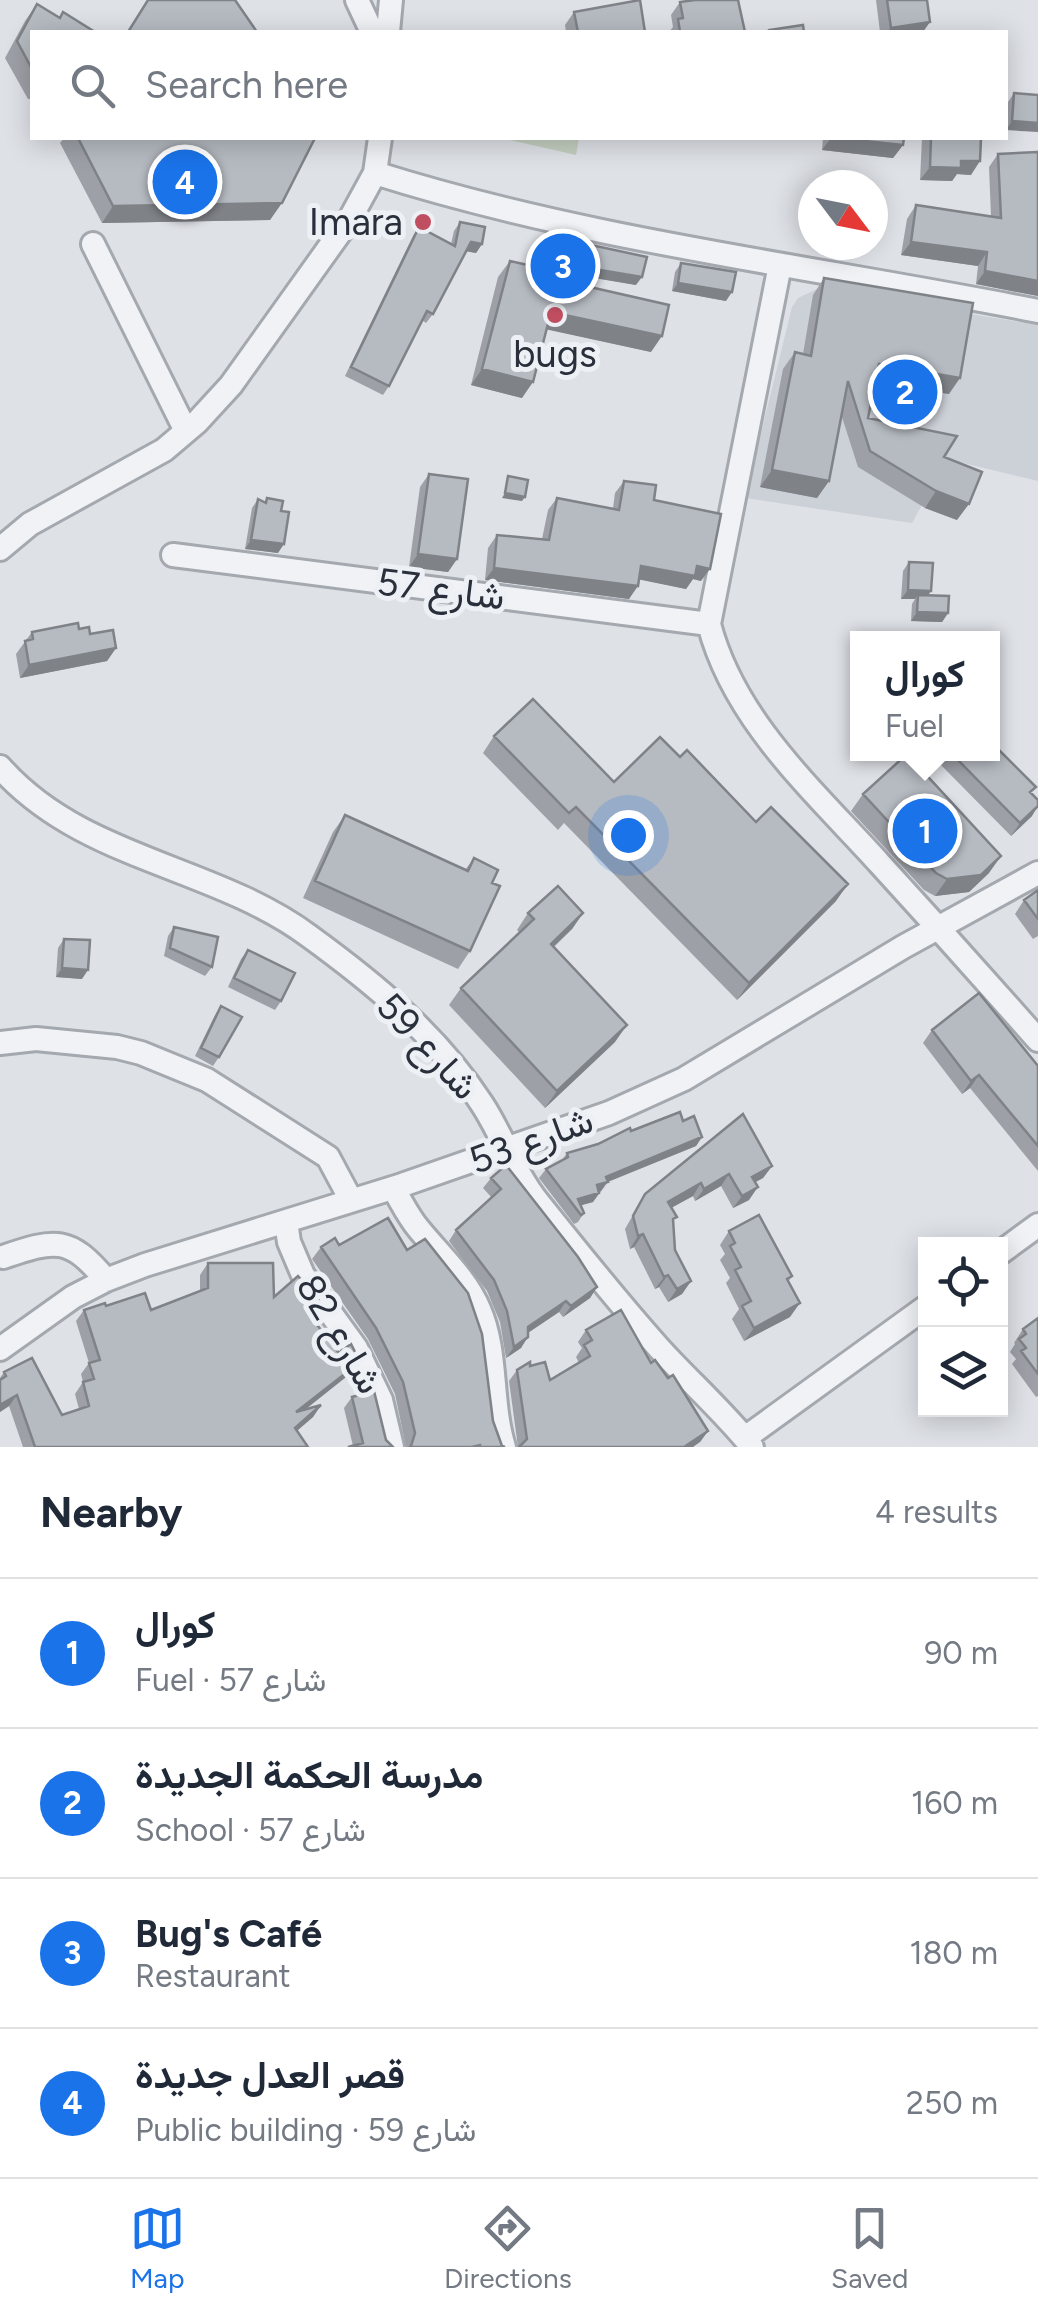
<!DOCTYPE html>
<meta charset="utf-8">
<style>
:root{--surface:#fff;--page:#f2f2f3;--text:#1f2937;--muted:#747a83;--line:#e0e1e3;--accent:#1a73e8}
body{margin:0;font-family:Figtree,Vazirmatn,sans-serif;background:var(--page);color:var(--text)}
.controls{position:absolute;right:30px;bottom:30px;display:grid;overflow:hidden;border-radius:0px;box-shadow:0 5px 25px #0003}
.controls button{width:90px;height:90px;display:grid;place-items:center;padding:0;border:0;border-bottom:2px solid var(--line);background:var(--surface);color:var(--text);font:50px sans-serif}
.compass{position:absolute;left:798px;top:170px;width:90px;height:90px;border-radius:50%;background:var(--surface);box-shadow:0 5px 25px #0003;rotate:122deg}
.you{position:absolute;left:628px;top:835px;width:35px;height:35px;margin:-25px;border:8px solid #fff;border-radius:50%;background:#1a73e8;box-shadow:0 0 0 15px #1a73e833}
.badge{display:grid;place-items:center;width:65px;height:65px;border-radius:50%;background:var(--accent);color:#fff;font-size:32px;font-weight:700}
.pin{position:absolute;translate:-50% -50%;border:5px solid #fff;box-shadow:0 2px 10px #0006}
.popup{position:absolute;left:850px;top:631px;width:150px;height:130px;box-sizing:border-box;display:grid;place-content:center;border-radius:0px;background:var(--surface);filter:drop-shadow(0 2px 8px #0005);font-size:32px;white-space:nowrap;color:var(--muted)}
.popup b{font-size:38px;color:var(--text)}
.popup::after{content:'';position:absolute;left:50%;top:100%;margin-left:-20px;border:20px solid transparent;border-top-color:var(--surface)}
.list{margin:0;padding:0;list-style:none}
h2{display:flex;justify-content:space-between;align-items:center;height:130px;margin:0;padding:0 40px;font-size:42px}
h2 small{font-size:32px;font-weight:400;color:var(--muted)}
.list li{display:grid;grid-template-columns:65px 1fr auto;gap:30px;align-items:center;box-sizing:border-box;height:150px;padding:0 40px;border-top:2px solid var(--line)}
.list b{display:block;font-size:38px;white-space:nowrap}
.list p{margin:0;font-size:32px;white-space:nowrap;color:var(--muted)}
.list em{font-size:32px;font-style:normal;color:var(--muted)}
.icon{flex:none;width:55px;height:55px;fill:none;stroke:currentColor;stroke-width:2;stroke-linecap:round;stroke-linejoin:round}
.map{position:relative;flex:none;width:1038px;height:1447px;overflow:hidden}
.search{position:absolute;background:var(--surface);box-shadow:0 5px 25px #0003;left:30px;right:30px;top:30px;height:110px;display:flex;align-items:center;gap:25px;box-sizing:border-box;padding:0 35px;border-radius:0px;color:var(--muted);font-size:38px}
.sheet{height:730px;background:var(--surface)}
nav{display:flex;justify-content:space-around;align-items:center;box-sizing:border-box;height:140px;border-top:2px solid var(--line);background:var(--surface);font-size:28px;color:var(--muted)}
nav a{display:grid;justify-items:center;gap:5px}
nav .on{color:var(--accent)}
.map>svg:first-child{display:block}
.built{fill:#ccd0d7}
.pitch{fill:#c4cfc0}
.lines{fill:none;stroke-linecap:round;stroke-linejoin:round}
.minor-casing{stroke:#a4a8af;stroke-width:28}
.minor{stroke:#f0f2f5;stroke-width:22}
.wall{fill:#9da1a7}
.shaded-wall{fill:#7f8388}
.building{fill:#b6bbc2;stroke:#7f8388;stroke-width:2.5}
.poi-dot{fill:#c04e61;stroke:#edf0f4;stroke-width:4}
.labels{text-anchor:middle;dominant-baseline:central;stroke-width:10;stroke-linejoin:round;paint-order:stroke}
.poi-label{font-size:38px;fill:#29303b;stroke:#edf0f4;text-anchor:end}
.street-label{font-size:38px;fill:#29303b;stroke:#edf0f4}
</style>
<div class="map">
<svg width="1038" height="1447" viewBox="0 0 1038 1447">
<rect width="100%" height="100%" fill="#dee1e6"/>
<path class="built" d="M 817,289 L 1038,325 L 1038,481 L 947,459 L 912,523 L 745,498 L 792,307 L 798,298 Z"/>
<path class="pitch" d="M 511,138 L 579,138 L 576,155 L 510,140 Z"/>
<g class="lines">
<g class="minor-casing">
<path id="minor" d="M 357,0 L 372,32
M 388,32 L 391,0
M 375,173 C 590,241 817,267 1038,311
M 93,244 L 186,431
M 780,265 L 709,624 C 734,721 815,792 880,864 C 933,922 986,981 1038,1040
M 0,549 L 30,524 L 164,450 L 197,422 L 231,385 L 351,217 L 375,173 L 380,138
M 173,555 L 709,624
M 0,767 C 82,860 213,865 309,936 C 375,984 437,1035 482,1104 C 503,1136 514,1172 538,1202 C 577,1251 617,1301 659,1348 C 689,1381 724,1412 752,1447
M 0,1043 L 36,1039 L 117,1047 L 141,1053 L 207,1080 L 328,1157 L 351,1200
M 393,1188 C 401,1201 408,1216 418,1228 C 438,1253 466,1278 479,1309 C 498,1352 490,1402 504,1447
M 286,1222 L 289,1242 L 303,1275 L 356,1348 L 381,1400 L 392,1447
M 1000,1253 L 1038,1225
M 3,1257 C 56,1239 69,1236 106,1280
M 0,1349 L 73,1297 L 106,1280 L 145,1265 L 402,1185 L 609,1113 L 684,1079 L 903,947 L 1038,873
M 745,1438 L 926,1307"/>
</g>
<use href="#minor" class="minor"/>
</g>
<path class="wall" d="M 876,0 L 927,0 L 923,32 L 880,32 Z
M 680,2 L 745,32 L 669,32 L 673,27 L 671,15 Z
M 37,4 L 60,17 L 95,32 L 32,32 L 32,99 L 28,99 L 5,58 L 25,21 Z
M 574,12 L 645,32 L 566,32 L 565,25 Z
M 1014,93 L 1038,95 L 1006,130 L 1008,102 Z
M 64,138 L 315,138 L 270,220 L 102,223 L 60,143 Z
M 823,138 L 904,138 L 903,145 L 893,158 L 822,150 Z
M 922,138 L 981,138 L 971,175 L 957,174 L 952,181 L 920,180 Z
M 998,154 L 1038,296 L 976,284 L 978,266 L 901,255 L 907,219 L 916,205 L 991,216 L 989,167 Z
M 460,222 L 482,244 L 476,253 L 466,251 L 433,314 L 426,323 L 422,320 L 389,386 L 383,395 L 345,376 L 413,236 L 419,227 L 451,244 L 454,231 Z
M 582,243 L 636,285 L 571,274 L 576,251 Z
M 535,256 L 568,282 L 651,352 L 547,329 L 522,398 L 471,385 L 498,277 L 510,261 L 528,265 Z
M 681,263 L 726,301 L 672,291 L 675,272 Z
M 824,278 L 949,394 L 875,382 L 868,418 L 944,457 L 957,520 L 925,508 L 858,467 L 841,414 L 829,481 L 817,498 L 760,487 L 783,369 L 795,352 L 803,354 L 813,295 Z
M 429,474 L 457,559 L 448,572 L 409,567 L 420,487 Z
M 624,481 L 654,500 L 701,581 L 693,579 L 686,589 L 639,579 L 629,599 L 485,580 L 488,548 L 497,535 L 542,539 L 548,510 L 557,498 L 613,508 L 615,493 Z
M 267,498 L 281,511 L 278,553 L 245,549 L 252,508 L 258,499 L 264,502 Z
M 909,562 L 928,596 L 948,613 L 942,622 L 911,621 L 912,604 L 915,599 L 901,599 L 903,571 Z
M 79,629 L 116,648 L 107,661 L 20,678 L 16,654 L 32,632 Z
M 494,736 L 614,782 L 680,757 L 756,822 L 836,901 L 737,1000 L 564,823 L 558,830 L 483,753 Z
M 949,754 L 992,754 L 1031,793 L 1032,816 L 1011,836 L 941,765 Z
M 863,794 L 989,873 L 969,892 L 935,896 L 924,890 L 851,811 Z
M 345,815 L 465,870 L 474,858 L 492,883 L 470,951 L 458,969 L 303,898 L 333,832 Z
M 1038,890 L 1038,936 L 1033,939 L 1015,914 L 1024,900 Z
M 528,913 L 583,913 L 572,929 L 554,947 L 615,1042 L 545,1108 L 449,1005 L 461,988 L 520,933 L 517,930 Z
M 174,927 L 212,967 L 205,976 L 164,956 L 168,936 Z
M 64,939 L 82,979 L 56,977 L 58,948 Z
M 248,950 L 281,1001 L 275,1010 L 228,987 L 241,959 Z
M 221,1006 L 219,1057 L 213,1066 L 195,1056 L 215,1015 Z
M 932,1030 L 1038,1066 L 1038,1171 L 970,1088 L 962,1094 L 923,1043 Z
M 743,1114 L 772,1166 L 763,1178 L 755,1182 L 749,1200 L 733,1208 L 721,1186 L 695,1201 L 693,1196 L 671,1208 L 675,1250 L 691,1281 L 682,1294 L 668,1302 L 659,1287 L 655,1289 L 634,1247 L 630,1249 L 625,1229 L 645,1194 Z
M 683,1121 L 702,1137 L 696,1146 L 608,1182 L 593,1202 L 581,1205 L 584,1213 L 578,1222 L 574,1224 L 539,1178 L 546,1169 L 562,1160 L 567,1153 L 598,1144 L 631,1131 Z
M 491,1178 L 597,1287 L 590,1298 L 563,1317 L 559,1312 L 528,1333 L 521,1348 L 506,1358 L 500,1322 L 487,1291 L 449,1241 L 456,1230 L 492,1198 L 483,1188 Z
M 729,1231 L 792,1276 L 788,1282 L 790,1317 L 744,1341 L 732,1319 L 739,1309 L 726,1283 L 730,1278 L 720,1260 L 725,1254 L 720,1245 Z
M 339,1245 L 493,1421 L 502,1446 L 505,1447 L 406,1447 L 395,1394 L 368,1339 L 312,1259 L 321,1247 Z
M 208,1263 L 318,1322 L 316,1324 L 351,1373 L 306,1409 L 321,1405 L 313,1417 L 297,1431 L 308,1447 L 23,1447 L 9,1406 L 0,1412 L 0,1378 L 4,1372 L 62,1415 L 79,1409 L 75,1394 L 83,1382 L 81,1374 L 89,1363 L 76,1321 L 84,1310 L 106,1306 L 151,1310 L 200,1291 L 200,1275 Z
M 1038,1318 L 1038,1396 L 1036,1397 L 1012,1364 L 1016,1359 L 1010,1352 L 1015,1344 L 1014,1343 L 1023,1329 Z
M 586,1330 L 651,1363 L 708,1431 L 700,1442 L 518,1447 L 509,1381 L 517,1370 L 530,1366 L 550,1380 L 579,1363 L 576,1357 L 582,1348 L 578,1342 Z
M 352,1397 L 386,1440 L 353,1446 L 344,1408 Z"/>
<path class="shaded-wall" d="M 930,22 L 923,32 L 887,32 L 891,28 Z
M 1012,121 L 1038,123 L 1038,132 L 1006,130 Z
M 831,138 L 837,138 L 903,145 L 893,158 L 822,150 Z
M 961,161 L 980,161 L 971,175 L 957,174 L 952,181 L 920,180 L 930,167 Z
M 282,203 L 270,220 L 102,223 L 113,206 Z
M 471,242 L 482,244 L 476,253 L 465,251 Z
M 911,242 L 987,252 L 978,266 L 901,255 Z
M 576,266 L 642,277 L 636,285 L 571,274 Z
M 985,271 L 1038,281 L 1038,296 L 976,284 Z
M 678,283 L 732,292 L 726,301 L 672,291 Z
M 551,312 L 662,336 L 651,352 L 540,328 Z
M 879,364 L 960,378 L 949,394 L 867,381 Z
M 482,369 L 533,382 L 522,398 L 471,385 Z
M 772,470 L 829,481 L 817,498 L 760,487 Z
M 936,491 L 969,504 L 957,520 L 925,508 Z
M 505,493 L 525,497 L 522,501 L 502,498 Z
M 251,540 L 284,544 L 278,553 L 245,549 Z
M 418,554 L 457,559 L 448,572 L 409,567 Z
M 641,566 L 697,566 L 710,569 L 701,581 L 693,579 L 686,589 L 632,578 Z
M 494,568 L 638,586 L 629,599 L 485,580 Z
M 908,590 L 931,591 L 925,600 L 918,595 L 915,599 L 901,599 Z
M 917,612 L 948,613 L 942,622 L 911,621 Z
M 116,648 L 107,661 L 20,678 L 29,665 Z
M 1038,806 L 1032,816 L 1011,836 L 1020,823 Z
M 1001,856 L 989,873 L 969,892 L 935,896 L 947,879 Z
M 848,884 L 836,901 L 737,1000 L 749,983 Z
M 583,913 L 572,929 L 539,960 L 551,944 Z
M 62,968 L 88,970 L 82,979 L 56,977 Z
M 627,1025 L 615,1042 L 545,1108 L 557,1091 Z
M 979,1075 L 970,1088 L 962,1094 L 971,1081 Z
M 702,1137 L 696,1146 L 607,1182 L 601,1191 L 590,1194 L 606,1177 Z
M 772,1166 L 763,1178 L 743,1189 L 752,1177 Z
M 729,1174 L 721,1186 L 695,1201 L 704,1189 Z
M 701,1183 L 693,1196 L 660,1214 L 668,1202 Z
M 758,1187 L 749,1200 L 733,1208 L 742,1196 Z
M 599,1193 L 593,1202 L 575,1207 L 578,1199 Z
M 643,1234 L 634,1247 L 630,1249 L 638,1236 Z
M 668,1275 L 659,1287 L 655,1289 L 664,1277 Z
M 691,1281 L 682,1294 L 668,1302 L 677,1289 Z
M 597,1287 L 590,1298 L 563,1317 L 571,1306 Z
M 566,1301 L 559,1312 L 520,1338 L 528,1327 Z
M 800,1303 L 790,1317 L 744,1341 L 754,1328 Z
M 528,1337 L 521,1348 L 506,1358 L 514,1347 Z
M 360,1362 L 351,1373 L 288,1423 L 296,1412 Z
M 17,1395 L 9,1406 L 0,1412 L 0,1405 Z
M 321,1405 L 313,1417 L 287,1439 L 295,1428 Z
M 708,1431 L 700,1442 L 693,1447 L 684,1447 Z"/>
<path class="building" d="M 148,0 L 235,0 L 257,32 L 128,32 Z
M 640,0 L 645,32 L 578,32 L 574,12 Z
M 695,0 L 738,0 L 745,32 L 680,32 L 678,19 L 683,18 L 680,2 Z
M 887,0 L 927,0 L 930,22 L 891,28 Z
M 37,4 L 60,18 L 63,12 L 95,32 L 32,32 L 32,69 L 17,41 Z
M 803,25 L 804,32 L 769,32 L 769,30 Z
M 1014,93 L 1038,95 L 1038,123 L 1012,121 Z
M 78,138 L 315,138 L 282,203 L 113,206 Z
M 837,138 L 904,138 L 903,145 Z
M 931,138 L 981,138 L 980,161 L 961,161 L 961,168 L 930,167 Z
M 1038,152 L 1038,281 L 985,271 L 987,252 L 911,242 L 916,205 L 1001,218 L 998,154 Z
M 460,222 L 485,227 L 482,244 L 471,242 L 433,314 L 427,311 L 389,386 L 351,367 L 419,227 L 455,246 Z
M 582,243 L 647,257 L 642,277 L 576,266 Z
M 535,256 L 571,265 L 568,282 L 669,305 L 662,336 L 551,312 L 533,382 L 482,369 L 510,261 L 532,266 Z
M 681,263 L 736,272 L 732,292 L 678,283 Z
M 824,278 L 973,303 L 960,378 L 879,364 L 868,418 L 957,436 L 944,457 L 982,472 L 969,504 L 936,491 L 870,451 L 848,381 L 829,481 L 772,470 L 795,352 L 811,356 Z
M 429,474 L 468,479 L 457,559 L 418,554 Z
M 508,476 L 528,480 L 525,497 L 505,493 Z
M 624,481 L 656,485 L 654,500 L 721,514 L 710,569 L 697,566 L 695,576 L 641,566 L 638,586 L 494,568 L 497,535 L 549,540 L 557,498 L 619,510 Z
M 267,498 L 283,501 L 281,511 L 289,512 L 284,544 L 251,540 L 258,499 L 266,503 Z
M 909,562 L 933,563 L 931,591 L 908,590 Z
M 918,595 L 949,596 L 948,613 L 917,612 Z
M 78,623 L 79,629 L 89,627 L 90,634 L 113,630 L 116,648 L 29,665 L 25,641 L 33,639 L 32,632 Z
M 533,699 L 614,782 L 660,737 L 680,757 L 687,750 L 756,822 L 771,807 L 848,884 L 749,983 L 576,807 L 569,813 L 494,736 Z
M 992,743 L 1036,787 L 1030,792 L 1038,800 L 1038,806 L 1020,823 L 952,754 L 992,754 Z
M 907,754 L 1001,856 L 981,875 L 947,879 L 936,873 L 863,794 Z
M 345,815 L 468,871 L 474,858 L 498,870 L 492,883 L 500,886 L 470,951 L 315,881 Z
M 558,886 L 583,913 L 551,944 L 627,1025 L 557,1091 L 461,988 L 534,919 L 528,913 Z
M 1038,890 L 1038,919 L 1024,900 Z
M 174,927 L 218,937 L 212,967 L 170,948 Z
M 64,939 L 90,940 L 88,970 L 62,968 Z
M 248,950 L 295,973 L 281,1001 L 234,978 Z
M 979,993 L 1038,1066 L 1038,1146 L 979,1075 L 971,1081 L 932,1030 Z
M 221,1006 L 242,1017 L 219,1057 L 201,1048 Z
M 680,1112 L 683,1121 L 694,1116 L 702,1137 L 606,1177 L 608,1182 L 597,1185 L 599,1193 L 578,1199 L 584,1213 L 581,1215 L 546,1169 L 568,1157 L 567,1153 L 598,1144 L 630,1128 L 631,1131 Z
M 743,1114 L 772,1166 L 752,1177 L 758,1187 L 742,1196 L 729,1174 L 704,1189 L 701,1183 L 668,1202 L 677,1217 L 673,1219 L 675,1250 L 691,1281 L 677,1289 L 668,1275 L 664,1277 L 643,1234 L 638,1236 L 633,1216 L 645,1194 Z
M 506,1165 L 578,1257 L 597,1287 L 571,1306 L 566,1301 L 528,1327 L 528,1337 L 514,1347 L 507,1311 L 494,1280 L 456,1230 L 501,1189 L 491,1178 Z
M 759,1215 L 792,1276 L 787,1279 L 800,1303 L 754,1328 L 742,1306 L 751,1301 L 735,1270 L 741,1267 L 730,1246 L 735,1243 L 729,1231 Z
M 388,1218 L 407,1250 L 425,1239 L 468,1293 L 482,1334 L 493,1421 L 502,1446 L 505,1447 L 480,1447 L 480,1445 L 472,1447 L 409,1447 L 411,1446 L 415,1433 L 403,1382 L 376,1328 L 321,1247 L 335,1238 L 339,1245 Z
M 208,1263 L 273,1263 L 274,1297 L 298,1276 L 327,1310 L 314,1321 L 339,1353 L 351,1344 L 360,1362 L 296,1412 L 321,1405 L 295,1428 L 308,1447 L 35,1447 L 17,1395 L 0,1405 L 0,1380 L 6,1376 L 4,1372 L 32,1358 L 62,1415 L 89,1406 L 83,1382 L 94,1379 L 89,1363 L 100,1360 L 84,1310 L 105,1303 L 106,1306 L 145,1293 L 151,1310 L 208,1288 Z
M 621,1310 L 651,1363 L 655,1360 L 668,1378 L 673,1375 L 708,1431 L 684,1447 L 519,1447 L 527,1439 L 517,1370 L 530,1362 L 530,1366 L 545,1362 L 550,1380 L 590,1356 L 584,1345 L 592,1340 L 586,1330 Z
M 1038,1318 L 1038,1374 L 1021,1351 L 1026,1348 L 1019,1339 L 1026,1334 L 1023,1329 Z
M 374,1391 L 386,1440 L 393,1447 L 348,1447 L 363,1443 L 352,1397 Z"/>
<g class="poi-dot">
<circle cx="423" cy="222" r="10"/>
<circle cx="555" cy="315" r="10"/>
</g>
<g class="labels">
<g class="poi-label">
<text x="403" y="222">Imara</text>
<text x="555" y="354" text-anchor="middle">bugs</text>
</g>
<g class="street-label">
<text transform="translate(441 589) rotate(7)">شارع 57</text>
<text transform="translate(428 1046) rotate(47)">شارع 59</text>
<text transform="translate(531 1140) rotate(-20)">شارع 53</text>
<text transform="translate(340 1334) rotate(59)">شارع 82</text>
</g>
</g>
</svg>
<div class="controls">
<button><svg class="icon" aria-label="locate" viewBox="0 0 24 24"><circle cx="12" cy="12" r="6"/><path d="M12 2v4M12 18v4M2 12h4M18 12h4"/></svg></button>
<button><svg class="icon" aria-label="layers" viewBox="0 0 24 24"><path d="M12 4l9 5-9 5-9-5zM3 14l9 5 9-5"/></svg></button>
</div>
<svg class="compass" viewBox="-18 -18 36 36"><path d="M0-13l5 13h-10z" fill="#e53935"/><path d="M0 13l5-13h-10z" fill="#747a83"/></svg>
<div class="you"></div>
<div class="pin badge" style="left:925px;top:831px">1</div>
<div class="popup"><b>كورال</b>Fuel</div>
<div class="pin badge" style="left:905px;top:392px">2</div>
<div class="pin badge" style="left:563px;top:266px">3</div>
<div class="pin badge" style="left:185px;top:182px">4</div>
<div class="search"><svg class="icon" aria-label="search" viewBox="0 0 24 24"><circle cx="10" cy="10" r="6"/><path d="M15 15l6 6"/></svg>Search here</div>
</div>
<section class="sheet">
<h2>Nearby<small>4 results</small></h2>
<ul class="list">
<li><span class="badge">1</span><div><b>كورال</b><p>Fuel · شارع 57</p></div><em>90 m</em></li>
<li><span class="badge">2</span><div><b>مدرسة الحكمة الجديدة</b><p>School · شارع 57</p></div><em>160 m</em></li>
<li><span class="badge">3</span><div><b>Bug's Café</b><p>Restaurant</p></div><em>180 m</em></li>
<li><span class="badge">4</span><div><b>قصر العدل جديدة</b><p>Public building · شارع 59</p></div><em>250 m</em></li>
</ul>
</section>
<nav>
<a class="on"><svg class="icon" aria-label="map" viewBox="0 0 24 24"><path d="M3 6l6-2 6 2 6-2v14l-6 2-6-2-6 2zM9 4v14M15 6v14"/></svg>Map</a>
<a><svg class="icon" aria-label="directions" viewBox="0 0 24 24"><path d="M12 3l9 9-9 9-9-9zM9 14v-3h6M13 9l2 2-2 2"/></svg>Directions</a>
<a><svg class="icon" aria-label="saved" viewBox="0 0 24 24"><path d="M7 4h10v16l-5-4-5 4z"/></svg>Saved</a>
</nav>
